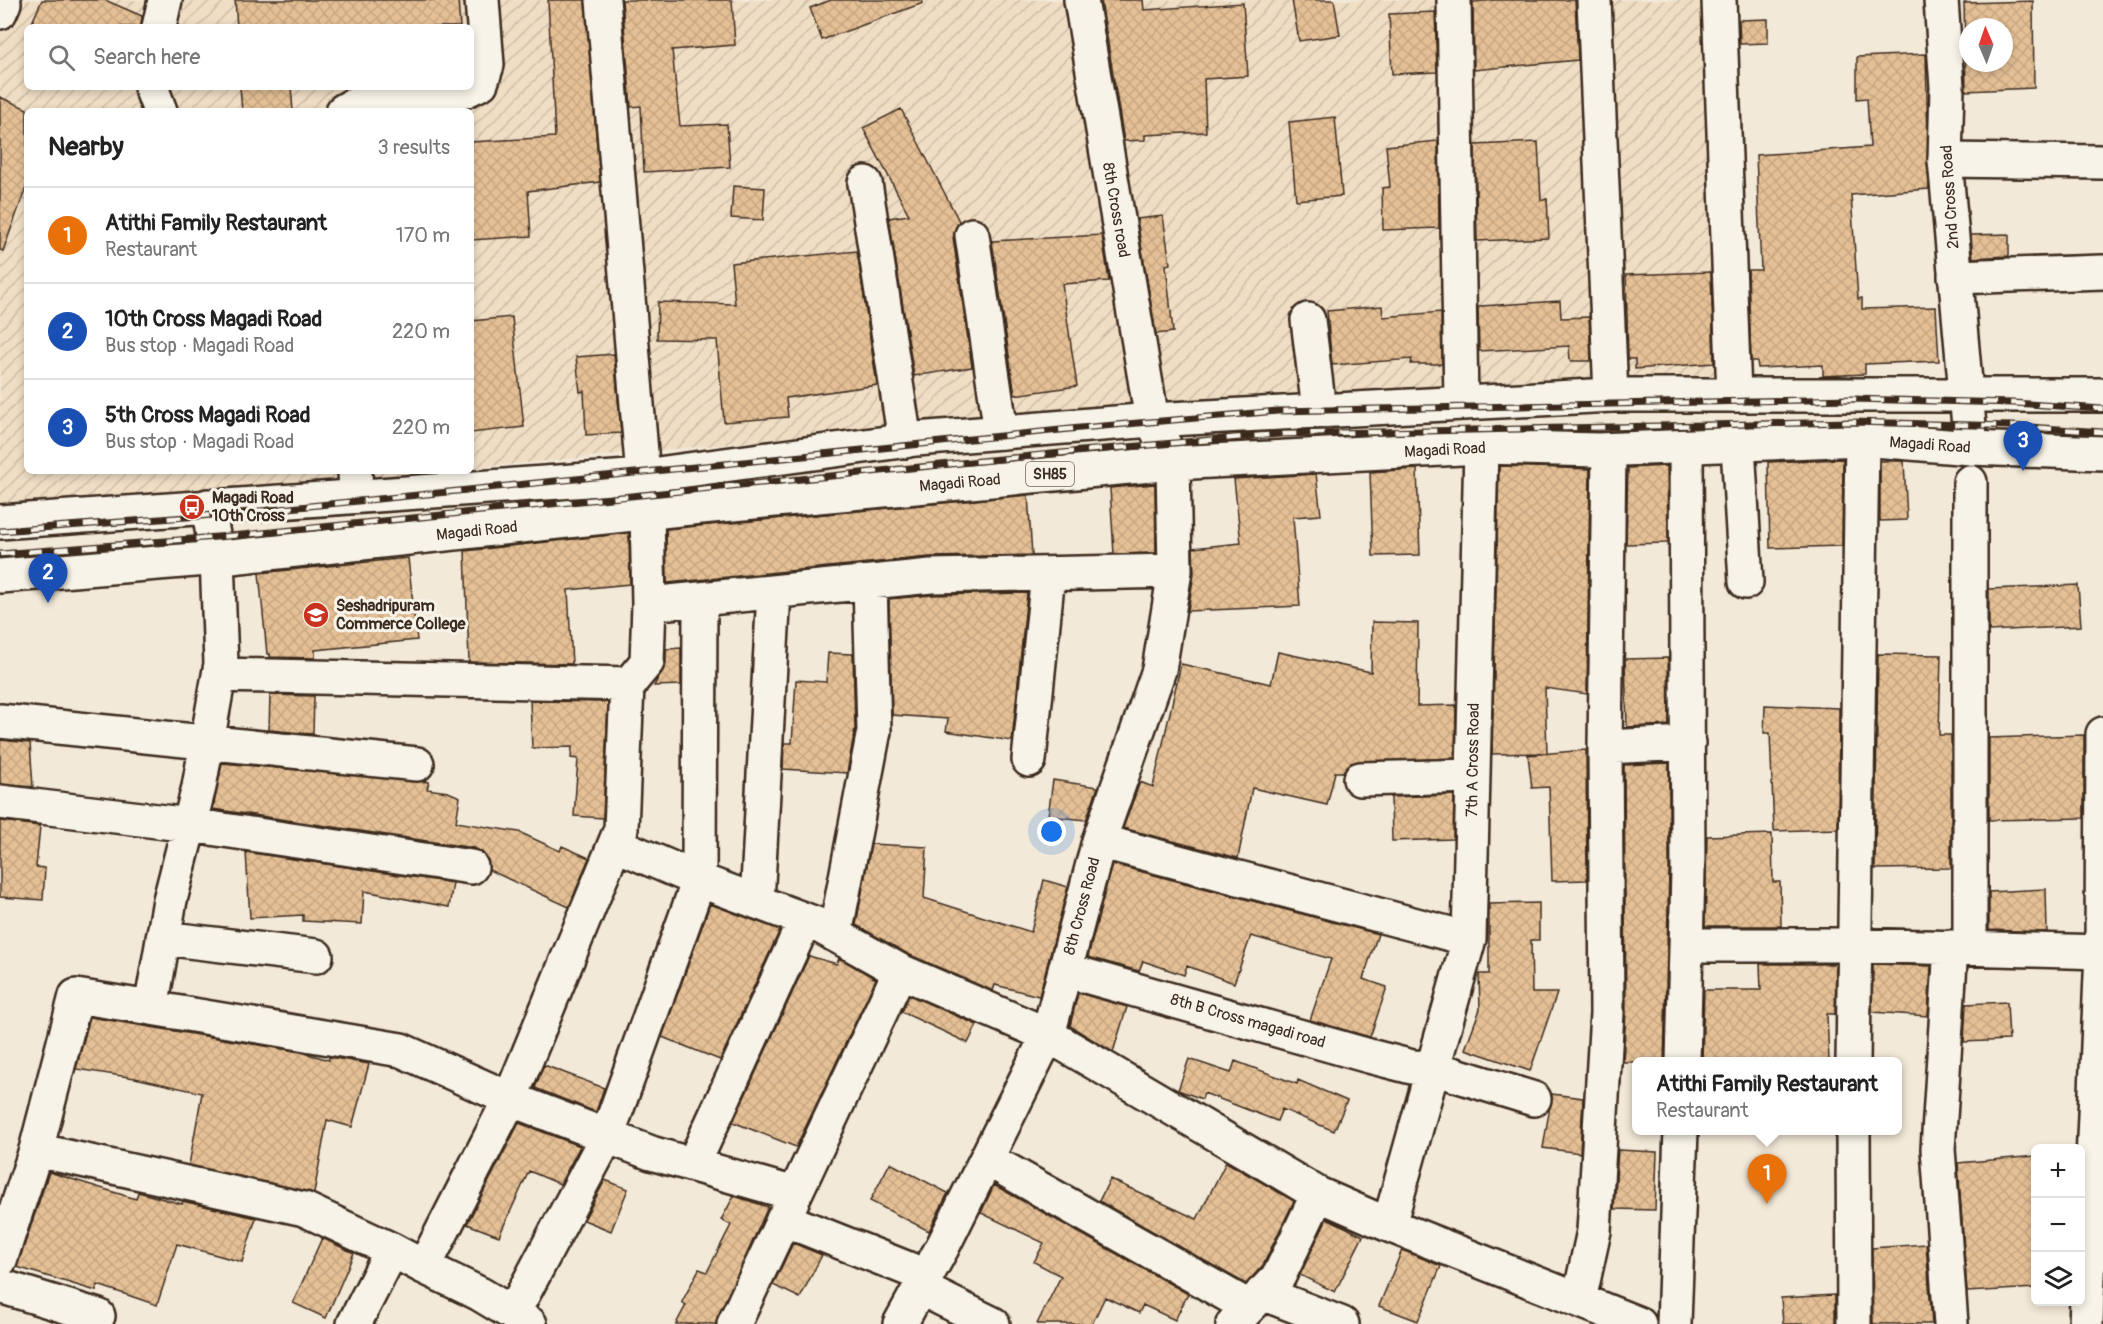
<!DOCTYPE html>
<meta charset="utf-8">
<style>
:root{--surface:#fff;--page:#f2f2f2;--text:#222;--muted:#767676;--line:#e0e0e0;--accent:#111827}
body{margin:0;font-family:Pangolin,sans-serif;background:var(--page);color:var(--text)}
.controls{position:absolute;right:18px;bottom:18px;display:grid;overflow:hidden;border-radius:9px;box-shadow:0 3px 9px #0003}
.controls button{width:54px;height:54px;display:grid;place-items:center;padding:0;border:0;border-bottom:2px solid var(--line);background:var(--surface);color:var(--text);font:30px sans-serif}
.compass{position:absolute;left:1959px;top:18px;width:54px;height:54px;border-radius:50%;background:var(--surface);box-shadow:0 3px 9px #0003;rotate:358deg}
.you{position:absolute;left:1052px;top:832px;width:21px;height:21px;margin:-15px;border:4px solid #fff;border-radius:50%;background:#1a73e8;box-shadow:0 0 0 9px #1a73e833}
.badge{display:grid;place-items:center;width:39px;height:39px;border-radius:50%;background:var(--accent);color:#fff;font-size:20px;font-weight:700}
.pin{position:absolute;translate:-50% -50px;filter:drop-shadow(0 2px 3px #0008)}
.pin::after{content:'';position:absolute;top:32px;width:21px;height:18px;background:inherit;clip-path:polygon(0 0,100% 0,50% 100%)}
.popup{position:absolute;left:1632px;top:1057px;width:270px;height:78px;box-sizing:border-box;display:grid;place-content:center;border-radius:9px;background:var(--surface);filter:drop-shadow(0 2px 4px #0005);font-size:20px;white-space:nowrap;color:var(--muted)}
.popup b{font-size:22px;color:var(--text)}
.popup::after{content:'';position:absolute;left:50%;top:100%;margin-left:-12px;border:12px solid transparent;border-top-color:var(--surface)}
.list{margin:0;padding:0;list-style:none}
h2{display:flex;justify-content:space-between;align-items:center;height:78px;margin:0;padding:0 24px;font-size:26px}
h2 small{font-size:20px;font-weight:400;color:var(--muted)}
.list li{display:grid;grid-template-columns:39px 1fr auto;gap:18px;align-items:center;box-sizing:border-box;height:96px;padding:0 24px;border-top:2px solid var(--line)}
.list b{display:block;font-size:22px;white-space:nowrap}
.list p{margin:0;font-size:20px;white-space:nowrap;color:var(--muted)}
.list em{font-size:20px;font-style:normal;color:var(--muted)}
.icon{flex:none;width:33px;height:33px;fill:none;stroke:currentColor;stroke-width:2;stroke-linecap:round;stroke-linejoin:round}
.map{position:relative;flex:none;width:2103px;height:1324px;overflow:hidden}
.search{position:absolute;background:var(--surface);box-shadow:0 3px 9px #0003;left:24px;top:24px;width:450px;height:66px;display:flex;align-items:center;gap:15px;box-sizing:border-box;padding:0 21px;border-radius:9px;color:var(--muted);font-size:22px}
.panel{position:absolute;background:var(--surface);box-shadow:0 3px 9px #0003;left:24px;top:108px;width:450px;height:366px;border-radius:9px}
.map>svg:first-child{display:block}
.industrial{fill:url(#industrial-furrows);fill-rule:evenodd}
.building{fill:url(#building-cross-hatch);stroke:#3b2a1e;stroke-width:1.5;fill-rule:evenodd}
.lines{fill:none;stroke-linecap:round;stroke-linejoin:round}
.minor-casing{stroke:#3b2a1e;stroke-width:38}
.tertiary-casing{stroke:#3b2a1e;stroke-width:38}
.primary-casing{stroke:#3b2a1e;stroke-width:38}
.minor{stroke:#f7f3e8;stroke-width:33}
.tertiary{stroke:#f7f3e8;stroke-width:33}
.primary{stroke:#f7f3e8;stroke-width:33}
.rail-casing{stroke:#3b2a1e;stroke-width:7}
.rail{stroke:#f7f3e8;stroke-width:4.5;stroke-dasharray:14;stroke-linecap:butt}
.labels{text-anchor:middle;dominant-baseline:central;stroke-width:6;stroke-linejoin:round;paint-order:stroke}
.shield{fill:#f7f3e8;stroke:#73665b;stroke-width:1.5}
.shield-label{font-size:15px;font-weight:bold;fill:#3b2a1e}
.street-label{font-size:16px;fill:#3b2a1e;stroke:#f7f3e8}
.poi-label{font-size:16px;font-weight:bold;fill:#3b2a1e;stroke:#f7f3e8;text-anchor:start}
</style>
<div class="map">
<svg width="2103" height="1324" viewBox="0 0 2103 1324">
<defs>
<pattern id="industrial-furrows" width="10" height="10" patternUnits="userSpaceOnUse" patternTransform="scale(1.5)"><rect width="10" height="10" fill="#efddc4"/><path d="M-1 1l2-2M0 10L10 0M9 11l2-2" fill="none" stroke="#cebea8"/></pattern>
<pattern id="building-cross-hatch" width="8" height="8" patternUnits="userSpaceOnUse" patternTransform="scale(1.5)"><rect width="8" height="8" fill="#e5c096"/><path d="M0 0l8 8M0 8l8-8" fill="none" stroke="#c5a581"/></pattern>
</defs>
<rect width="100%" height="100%" fill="#f3e9d8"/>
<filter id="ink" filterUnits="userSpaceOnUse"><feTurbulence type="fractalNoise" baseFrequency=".0167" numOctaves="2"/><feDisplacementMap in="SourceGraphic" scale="12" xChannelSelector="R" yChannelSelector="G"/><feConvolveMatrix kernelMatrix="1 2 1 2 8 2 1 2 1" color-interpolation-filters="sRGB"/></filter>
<g filter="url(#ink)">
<path class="industrial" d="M 0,0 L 1727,0 L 1742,377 L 855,432 L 471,468 L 471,111 L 27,111 L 27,471 L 435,471 L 214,491 L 0,503 ZM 27,27 L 471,27 L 471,87 L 27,87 Z"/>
<path class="building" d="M 42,0 L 105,0 L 142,16 L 141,27 L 30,27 Z
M 235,0 L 458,0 L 460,27 L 237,27 Z
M 548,0 L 585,0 L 600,182 L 528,191 L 531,236 L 471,240 L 471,142 L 555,137 Z
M 622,0 L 732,0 L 735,45 L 672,50 L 680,126 L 727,124 L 730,167 L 644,172 L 641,106 L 631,107 Z
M 831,0 L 922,0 L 923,3 L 822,40 L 810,8 Z
M 1101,0 L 1143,0 L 1144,10 L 1243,3 L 1248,76 L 1204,79 L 1206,132 L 1145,135 L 1145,140 L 1124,141 Z
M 1292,0 L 1334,0 L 1340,35 L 1299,41 Z
M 1495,0 L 1575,0 L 1578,60 L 1474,70 L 1473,2 Z
M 2033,1 L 2034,88 L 1966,91 L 1964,3 ZM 1968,27 L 2004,27 L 2004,63 L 1968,63 Z
M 1435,12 L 1437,72 L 1392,74 L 1389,14 Z
M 1768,19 L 1768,43 L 1740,44 L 1739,20 Z
M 1926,54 L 1929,189 L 1851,195 L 1858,299 L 1862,298 L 1862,309 L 1936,307 L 1939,361 L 1865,364 L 1865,374 L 1823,376 L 1823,365 L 1758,368 L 1757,361 L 1751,361 L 1748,270 L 1761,270 L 1756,155 L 1870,147 L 1867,98 L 1857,99 L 1857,57 Z
M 240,87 L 291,87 L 293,111 L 242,111 Z
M 0,97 L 27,109 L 27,185 L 3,251 L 0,250 Z
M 901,109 L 959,221 L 953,238 L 972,367 L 914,376 L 889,218 L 909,215 L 863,128 Z
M 1335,117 L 1342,196 L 1296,200 L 1289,122 Z
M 1438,141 L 1439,228 L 1383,230 L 1382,188 L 1390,187 L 1386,146 Z
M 1538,142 L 1541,200 L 1547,199 L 1549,238 L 1477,241 L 1475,145 Z
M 733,186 L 765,188 L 763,220 L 731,218 Z
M 1163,216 L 1170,264 L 1166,265 L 1173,332 L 1156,334 L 1137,219 Z
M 2009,234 L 2009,256 L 1973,258 L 1971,235 Z
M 1102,235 L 1109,281 L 1062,284 L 1077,386 L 1015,395 L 992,241 Z
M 857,251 L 877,385 L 786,398 L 788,417 L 724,422 L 717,340 L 657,339 L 658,302 L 735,304 L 731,263 Z
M 1711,272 L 1714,363 L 1635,369 L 1635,359 L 1628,359 L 1626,275 Z
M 1560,301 L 1561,318 L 1589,317 L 1591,361 L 1570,361 L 1569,346 L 1479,351 L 1478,308 L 1481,306 Z
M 1382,306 L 1383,317 L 1441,312 L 1442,364 L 1411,364 L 1412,359 L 1332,365 L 1327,311 Z
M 512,317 L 524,427 L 471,433 L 471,321 Z
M 614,354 L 621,433 L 586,435 L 584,391 L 580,392 L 576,357 Z
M 1843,459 L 1842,546 L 1770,548 L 1768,462 Z
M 1880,461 L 1904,461 L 1907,520 L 1880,521 Z
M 1499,466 L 1590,469 L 1587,694 L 1545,688 L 1547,753 L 1492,754 Z
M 1667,466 L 1668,543 L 1626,544 L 1628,468 Z
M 1417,469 L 1420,555 L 1373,556 L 1370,472 Z
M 1316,474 L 1321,515 L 1293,517 L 1300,606 L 1188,611 L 1194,574 L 1193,548 L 1241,543 L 1234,479 Z
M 1155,484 L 1156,553 L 1114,554 L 1110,488 Z
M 1028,495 L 1032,555 L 929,557 L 667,583 L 666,529 Z
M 629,533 L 630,584 L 568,590 L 572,664 L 469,662 L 465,551 Z
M 408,558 L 417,640 L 315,650 L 315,658 L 270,657 L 270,654 L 267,654 L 259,573 Z
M 2078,585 L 2081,626 L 1989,631 L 1989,589 Z
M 1027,593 L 1012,741 L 946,731 L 948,719 L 892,715 L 889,599 L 932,595 Z
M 1372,622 L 1418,623 L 1417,706 L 1456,705 L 1455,758 L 1351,763 L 1343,772 L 1335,772 L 1327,805 L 1252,788 L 1238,858 L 1123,828 L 1140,782 L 1153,787 L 1181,664 L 1271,684 L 1278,652 L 1371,672 Z
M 681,648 L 681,685 L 654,686 L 666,663 L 666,649 Z
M 828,653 L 853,654 L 855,729 L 847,773 L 783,769 L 784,743 L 792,743 L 796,680 L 826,682 Z
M 1878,654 L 1941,655 L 1939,735 L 1951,735 L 1951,868 L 1875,869 Z
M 1668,658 L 1669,725 L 1627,727 L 1625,659 Z
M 270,695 L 314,696 L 313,734 L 269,730 Z
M 530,701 L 608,702 L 603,818 L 574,816 L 578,759 L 571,758 L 572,747 L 532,748 Z
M 1765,705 L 1839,708 L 1838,829 L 1774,831 L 1770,733 L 1764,733 Z
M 2084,735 L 2084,818 L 1989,820 L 1989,738 Z
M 0,740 L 30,743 L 33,787 L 0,784 Z
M 1586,750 L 1587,880 L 1552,881 L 1549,787 L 1532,788 L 1528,755 Z
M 222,763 L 429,782 L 427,789 L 448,792 L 460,797 L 456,822 L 519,832 L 560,851 L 562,846 L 589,858 L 569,907 L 489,870 L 488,860 L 482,852 L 474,848 L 213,809 Z
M 1669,763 L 1669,871 L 1664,1062 L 1623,1062 L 1626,1013 L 1624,765 Z
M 1053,780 L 1098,787 L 1086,820 L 1048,816 Z
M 1454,795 L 1453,839 L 1392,841 L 1391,797 Z
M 0,821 L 40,826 L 36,867 L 45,868 L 43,900 L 0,897 Z
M 1772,834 L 1773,882 L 1780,882 L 1781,926 L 1705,926 L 1707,836 Z
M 871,844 L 927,847 L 924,898 L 1031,932 L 1044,880 L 1068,887 L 1039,996 L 995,985 L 993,991 L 908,954 L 856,925 Z
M 246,852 L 453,883 L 449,907 L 364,891 L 362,924 L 303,921 L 303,915 L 250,918 Z
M 1112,864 L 1378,934 L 1363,979 L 1387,987 L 1370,1037 L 1310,1020 L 1331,959 L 1251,936 L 1234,983 L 1187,966 L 1184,975 L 1143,961 L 1139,971 L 1088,957 Z
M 2046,889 L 2047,932 L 1989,930 L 1989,892 Z
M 1539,903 L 1539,940 L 1531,940 L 1532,993 L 1557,993 L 1530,1071 L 1465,1049 L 1480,1009 L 1479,974 L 1489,974 L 1489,904 Z
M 710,904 L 780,930 L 720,1060 L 662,1037 Z
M 809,956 L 837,964 L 839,958 L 876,979 L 796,1147 L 733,1122 Z
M 1760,964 L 1836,964 L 1835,1014 L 1827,1014 L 1829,1062 L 1702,1062 L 1704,990 L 1761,990 Z
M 1873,964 L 1931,966 L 1928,1016 L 1872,1012 Z
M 1078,993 L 1127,1007 L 1113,1052 L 1070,1026 Z
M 909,995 L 977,1025 L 968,1043 L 902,1012 Z
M 2007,1002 L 2009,1040 L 1964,1042 L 1966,1004 Z
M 90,1017 L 301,1052 L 329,1060 L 329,1057 L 369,1064 L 352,1127 L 327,1120 L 314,1193 L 189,1165 L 202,1093 L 135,1078 L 76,1069 Z
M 1189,1059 L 1231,1073 L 1235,1061 L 1297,1084 L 1298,1080 L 1347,1101 L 1334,1131 L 1282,1109 L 1277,1121 L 1204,1093 L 1202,1099 L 1178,1090 Z
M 544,1065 L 604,1088 L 596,1112 L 535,1088 Z
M 1552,1094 L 1583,1098 L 1580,1153 L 1543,1148 Z
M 519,1123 L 580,1146 L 560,1184 L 529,1171 L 499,1236 L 467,1224 Z
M 1618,1150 L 1657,1152 L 1655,1210 L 1614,1209 Z
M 2036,1156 L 2036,1288 L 1967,1292 L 1958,1163 Z
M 1226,1162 L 1294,1201 L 1263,1265 L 1246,1284 L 1099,1201 L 1110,1179 L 1197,1219 Z
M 890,1163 L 948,1193 L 929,1231 L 870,1201 Z
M 49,1172 L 136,1199 L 138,1192 L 182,1204 L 183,1201 L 256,1218 L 242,1262 L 177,1244 L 157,1305 L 98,1285 L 96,1291 L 17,1267 Z
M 605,1180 L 628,1189 L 611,1231 L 584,1220 Z
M 994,1185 L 1188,1294 L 1175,1320 L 1143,1305 L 1139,1313 L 1105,1297 L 1092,1324 L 1037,1324 L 1061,1276 L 1034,1262 L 1044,1243 L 981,1213 Z
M 734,1196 L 768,1207 L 716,1324 L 676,1324 L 686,1305 L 682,1302 L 699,1269 L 707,1272 L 731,1225 L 721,1220 Z
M 1327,1218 L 1363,1236 L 1335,1292 L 1300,1275 Z
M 322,1238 L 354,1253 L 326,1318 L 293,1303 Z
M 793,1243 L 822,1255 L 800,1298 L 773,1285 Z
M 1926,1244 L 1932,1324 L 1873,1324 L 1872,1248 Z
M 1402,1250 L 1441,1266 L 1418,1321 L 1379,1306 Z
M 1835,1295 L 1835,1324 L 1783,1324 L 1781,1298 Z"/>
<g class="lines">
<g class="minor-casing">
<path id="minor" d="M 603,0 L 643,476
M 1454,0 L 1461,401
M 1594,0 L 1611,395
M 1719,0 L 1734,395
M 0,1 L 4,3 L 0,12
M 159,27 L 165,0
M 151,87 L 160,111
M 343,111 L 362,100 L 464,91 L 481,83 L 487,65 L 482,0
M 1945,160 L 2103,162
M 865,183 L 905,441
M 972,235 L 1001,432
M 1955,277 L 2103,272
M 1308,320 L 1319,410
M 1738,446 L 1746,582
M 1609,450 L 1605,747 L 1688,743
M 355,471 L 356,496
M 1970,482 L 1970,948
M 649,604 L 931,576 L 1175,571
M 219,675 L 630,684
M 0,721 L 417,764
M 1029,760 L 1048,574
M 1360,779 L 1473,776
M 0,802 L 190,825 L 471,867
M 1099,841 L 1469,939
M 615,844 L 699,880 L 816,924 L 900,971
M 757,902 L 774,592
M 835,935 L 874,731 L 870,583
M 163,938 L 316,956
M 1686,945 L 1853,945 L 2102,952
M 1951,947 L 1938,1149 L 1951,1324
M 1065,970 L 1369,1056 L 1412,1067 L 1433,1068 L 1534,1099
M 151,1008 L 401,1050 L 510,1099 L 651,1153 L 795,1194 L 900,971 L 1048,1035 L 1318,1194 L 1279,1276 L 1233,1324
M 1683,1062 L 1688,871 L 1686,448
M 1853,1062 L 1862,439
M 1853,1130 L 1854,1324
M 36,1150 L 76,996 L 151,1008 L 170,900 L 199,787 L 221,664 L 217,558 L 208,506
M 987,1159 L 1249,1307
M 693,1165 L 805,920
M 1318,1194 L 1389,1225 L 1639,1324
M 783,1219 L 926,1276
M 1389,1225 L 1469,939 L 1481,447
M 0,1260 L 36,1150 L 304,1209 L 392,1250
M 424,1267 L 480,1294 L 530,1324
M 0,1286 L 98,1316
M 920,1288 L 993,1324
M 1262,1293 L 1342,1324
M 1579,1300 L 1594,1231 L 1607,1013 L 1605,747
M 513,1313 L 607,1136 L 699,880 L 700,599
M 354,1324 L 392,1250 L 424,1267 L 510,1099 L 621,829 L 627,686 L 647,662 L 649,604 L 647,513
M 734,1324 L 793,1199
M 900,1324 L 943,1246 L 1048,1035 L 1099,841 L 1159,670 L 1175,571 L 1173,463 L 1152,420 L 1081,0
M 1674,1324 L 1681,1130"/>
</g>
<g class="tertiary-casing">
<path id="tertiary" d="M 1941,0 L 1947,87 L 1945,160 L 1971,448
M 2086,1324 L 2102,952 L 2103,734"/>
</g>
<g class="primary-casing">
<path id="primary" d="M 0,522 L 643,476 L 916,439 L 1152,420 L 1611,395 L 2103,395
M 0,576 L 231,557 L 680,509 L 1173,463 L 1481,447 L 1598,450 L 1862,439 L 1971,448 L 2103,453"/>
</g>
<use href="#minor" class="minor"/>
<use href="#tertiary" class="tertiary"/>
<use href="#primary" class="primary"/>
<g class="rail-casing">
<path id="rail" d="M 0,531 L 240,513 L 1080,428 L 1278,411 L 1852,399 L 2014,403 L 2103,409
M 0,554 L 242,535 L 1081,451 L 1279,434 L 1852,422 L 2012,426 L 2103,432"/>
</g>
<use href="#rail" class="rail"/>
</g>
</g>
<defs>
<g id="bus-disc" transform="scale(1.35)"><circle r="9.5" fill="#c8321e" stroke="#f7f3e8"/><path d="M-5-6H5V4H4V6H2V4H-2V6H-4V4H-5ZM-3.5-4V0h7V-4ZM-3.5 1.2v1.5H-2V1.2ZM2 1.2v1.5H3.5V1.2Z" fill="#fff"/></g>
<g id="university-disc" transform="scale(1.35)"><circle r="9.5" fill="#c8321e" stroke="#f7f3e8"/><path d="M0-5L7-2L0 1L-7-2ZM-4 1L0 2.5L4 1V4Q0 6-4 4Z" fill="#fff"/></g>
</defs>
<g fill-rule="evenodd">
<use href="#bus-disc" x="192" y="507"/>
<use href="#university-disc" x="316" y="615"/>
</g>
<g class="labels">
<rect class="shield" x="1026" y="462" width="48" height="24" rx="4.5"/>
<g class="shield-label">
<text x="1050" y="474">SH85</text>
</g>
<g class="street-label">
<text transform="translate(1950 197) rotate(-94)">2nd Cross Road</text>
<text transform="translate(1116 210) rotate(80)">8th Cross road</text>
<text transform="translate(1930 445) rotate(4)">Magadi Road</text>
<text transform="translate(1445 450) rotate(-3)">Magadi Road</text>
<text transform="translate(960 483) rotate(-5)">Magadi Road</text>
<text transform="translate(477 531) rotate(-6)">Magadi Road</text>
<text transform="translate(1473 760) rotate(-89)">7th A Cross Road</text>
<text transform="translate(1082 906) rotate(-75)">8th Cross Road</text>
<text transform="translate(1248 1021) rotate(16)">8th B Cross magadi road</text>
</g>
<g class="poi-label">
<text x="212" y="498">Magadi Road<tspan x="212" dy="18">10th Cross</tspan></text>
<text x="336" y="606">Seshadripuram<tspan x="336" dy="18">Commerce College</tspan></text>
</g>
</g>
</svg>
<div class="controls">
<button>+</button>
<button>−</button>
<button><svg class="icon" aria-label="layers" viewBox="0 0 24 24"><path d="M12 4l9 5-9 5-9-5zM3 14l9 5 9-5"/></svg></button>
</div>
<svg class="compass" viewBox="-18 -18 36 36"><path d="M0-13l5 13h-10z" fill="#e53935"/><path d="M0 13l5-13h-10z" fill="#767676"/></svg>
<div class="you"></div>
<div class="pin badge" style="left:1767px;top:1204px;background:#e8710a">1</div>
<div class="popup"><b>Atithi Family Restaurant</b>Restaurant</div>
<div class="pin badge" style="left:48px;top:603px;background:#1a4fb4">2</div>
<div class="pin badge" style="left:2023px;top:471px;background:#1a4fb4">3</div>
<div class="search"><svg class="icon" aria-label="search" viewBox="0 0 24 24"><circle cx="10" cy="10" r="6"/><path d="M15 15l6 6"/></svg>Search here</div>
<section class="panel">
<h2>Nearby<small>3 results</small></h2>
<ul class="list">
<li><span class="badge" style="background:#e8710a">1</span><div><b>Atithi Family Restaurant</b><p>Restaurant</p></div><em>170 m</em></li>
<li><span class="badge" style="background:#1a4fb4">2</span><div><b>10th Cross Magadi Road</b><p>Bus stop · Magadi Road</p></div><em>220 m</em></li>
<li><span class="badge" style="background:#1a4fb4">3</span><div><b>5th Cross Magadi Road</b><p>Bus stop · Magadi Road</p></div><em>220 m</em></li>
</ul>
</section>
</div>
